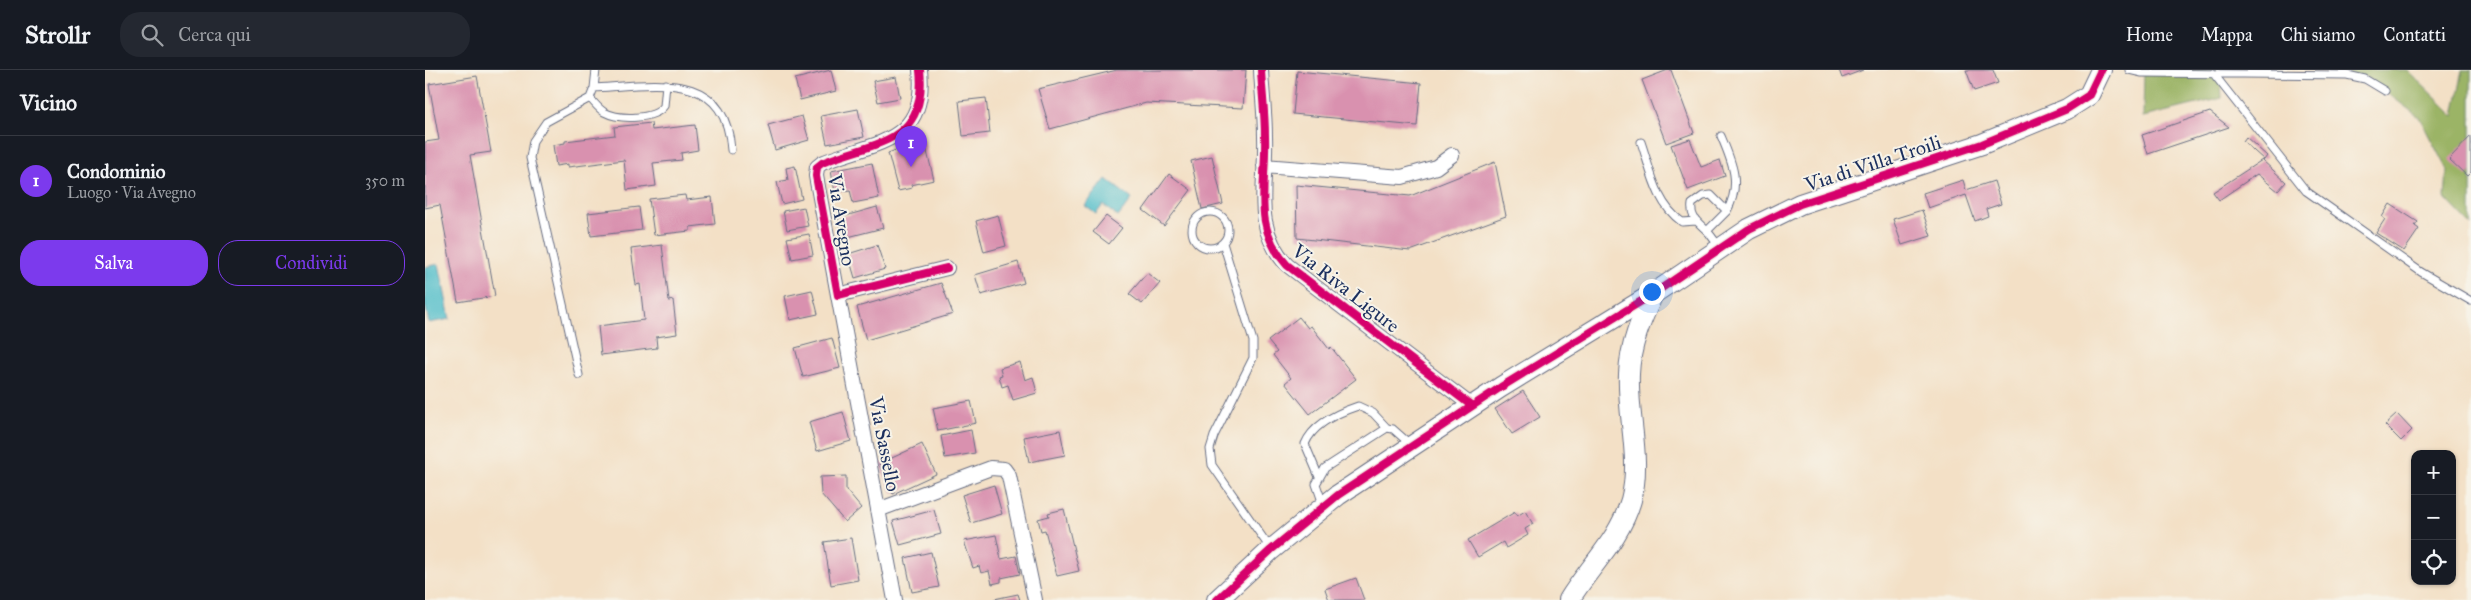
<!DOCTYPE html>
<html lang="it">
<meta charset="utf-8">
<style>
:root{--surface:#171b24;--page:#242831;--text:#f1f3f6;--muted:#9ea1a6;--line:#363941;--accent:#7c3aed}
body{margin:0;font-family:"IM FELL Great Primer",serif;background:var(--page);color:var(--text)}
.controls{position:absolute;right:15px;bottom:15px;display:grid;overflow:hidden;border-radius:10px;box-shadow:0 1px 4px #0004}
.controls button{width:45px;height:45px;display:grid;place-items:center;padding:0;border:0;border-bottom:1px solid var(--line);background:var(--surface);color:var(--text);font:25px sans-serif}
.you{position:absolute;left:1226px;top:221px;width:18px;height:18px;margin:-12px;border:4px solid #fff;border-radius:50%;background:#1a73e8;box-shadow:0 0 0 8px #1a73e833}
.badge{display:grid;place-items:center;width:32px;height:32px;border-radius:50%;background:var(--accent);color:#fff;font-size:16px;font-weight:700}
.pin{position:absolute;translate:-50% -41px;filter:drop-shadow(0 1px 2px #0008)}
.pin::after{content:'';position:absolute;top:26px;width:18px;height:15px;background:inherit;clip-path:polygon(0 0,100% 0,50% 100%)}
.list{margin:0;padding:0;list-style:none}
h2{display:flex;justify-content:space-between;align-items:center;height:65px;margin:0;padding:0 20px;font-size:21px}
h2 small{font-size:16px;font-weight:400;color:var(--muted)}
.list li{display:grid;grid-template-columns:32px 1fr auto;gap:15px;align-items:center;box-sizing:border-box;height:90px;padding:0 20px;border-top:1px solid var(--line)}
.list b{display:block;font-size:19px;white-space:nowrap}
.list p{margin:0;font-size:16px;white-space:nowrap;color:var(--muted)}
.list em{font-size:16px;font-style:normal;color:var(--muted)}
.actions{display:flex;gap:10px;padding:15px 20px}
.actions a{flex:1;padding:11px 0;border:1px solid var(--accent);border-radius:20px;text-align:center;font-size:18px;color:var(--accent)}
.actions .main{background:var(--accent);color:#fff}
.icon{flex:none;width:28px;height:28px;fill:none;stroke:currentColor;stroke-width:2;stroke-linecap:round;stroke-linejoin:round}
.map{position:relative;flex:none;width:2046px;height:530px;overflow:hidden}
header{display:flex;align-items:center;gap:30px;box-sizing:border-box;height:70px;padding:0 25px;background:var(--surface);border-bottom:1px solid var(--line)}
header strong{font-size:24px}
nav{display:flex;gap:28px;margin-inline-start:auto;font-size:18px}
.search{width:350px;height:45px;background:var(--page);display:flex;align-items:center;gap:12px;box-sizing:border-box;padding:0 18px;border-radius:20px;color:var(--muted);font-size:19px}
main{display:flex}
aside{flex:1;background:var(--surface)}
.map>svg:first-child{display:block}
.forest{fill:#9bb466;stroke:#5b7262}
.water{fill:#51beca;stroke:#367694}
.building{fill:#d991af}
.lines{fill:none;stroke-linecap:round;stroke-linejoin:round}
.lane-casing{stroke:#676d82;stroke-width:9}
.street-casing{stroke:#676d82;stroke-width:16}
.secondary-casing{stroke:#676d82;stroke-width:22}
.lane{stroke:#fff;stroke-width:7}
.street{stroke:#fff;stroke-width:14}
.secondary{stroke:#fff;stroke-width:20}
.cycleway-casing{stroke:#f7f3e8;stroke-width:11}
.cycleway{stroke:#d6006c;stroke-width:8}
.labels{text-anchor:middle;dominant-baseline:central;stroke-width:4;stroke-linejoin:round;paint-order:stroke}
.street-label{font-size:20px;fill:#1b2f5e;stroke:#f7f3e8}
</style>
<header>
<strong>Strollr</strong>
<div class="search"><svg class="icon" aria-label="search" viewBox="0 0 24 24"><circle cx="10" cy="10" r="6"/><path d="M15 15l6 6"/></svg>Cerca qui</div>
<nav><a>Home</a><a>Mappa</a><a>Chi siamo</a><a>Contatti</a></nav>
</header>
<main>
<aside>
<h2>Vicino<small></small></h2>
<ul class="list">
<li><span class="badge">1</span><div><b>Condominio</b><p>Luogo · Via Avegno</p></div><em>350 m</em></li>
</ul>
<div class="actions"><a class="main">Salva</a><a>Condividi</a></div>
</aside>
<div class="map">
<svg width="2046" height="530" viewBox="0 0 2046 530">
<rect width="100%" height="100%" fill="#f7f3e8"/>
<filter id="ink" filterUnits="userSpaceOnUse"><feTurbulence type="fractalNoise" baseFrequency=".02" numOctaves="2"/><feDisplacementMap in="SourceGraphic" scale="10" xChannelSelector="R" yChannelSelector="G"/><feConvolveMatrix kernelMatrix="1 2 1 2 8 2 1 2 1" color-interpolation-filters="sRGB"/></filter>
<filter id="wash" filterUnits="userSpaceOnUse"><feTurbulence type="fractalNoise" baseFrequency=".0096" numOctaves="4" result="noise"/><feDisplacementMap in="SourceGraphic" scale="20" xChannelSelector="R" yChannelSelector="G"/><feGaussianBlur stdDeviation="1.12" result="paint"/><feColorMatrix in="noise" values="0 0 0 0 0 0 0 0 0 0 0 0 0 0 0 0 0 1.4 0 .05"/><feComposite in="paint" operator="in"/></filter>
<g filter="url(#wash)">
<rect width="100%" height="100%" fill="#f3e0c6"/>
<path class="forest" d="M 1719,0 L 1795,0 L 1797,28 L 1718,47 Z
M 1910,0 L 1982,0 L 2029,46 L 2038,0 L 2046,0 L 2046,155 L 2020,128 L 2022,100 L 1994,47 L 1942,8 Z"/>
<path class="water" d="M 681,109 L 707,129 L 693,147 L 678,135 L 671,144 L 660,136 Z
M 14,194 L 25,249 L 4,253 L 0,234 L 0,197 Z"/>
<g id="blocks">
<path class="building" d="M 406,0 L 411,21 L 375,30 L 370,9 Z
M 692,0 L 821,0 L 818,38 L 721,33 L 625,59 L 613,19 Z
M 1243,0 L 1246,0 L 1269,63 L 1241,73 L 1217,10 Z
M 1414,0 L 1438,0 L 1417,8 Z
M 1541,0 L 1568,0 L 1573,13 L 1549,21 Z
M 872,1 L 996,13 L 992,56 L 868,44 Z
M 52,6 L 66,82 L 45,85 L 70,226 L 33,232 L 15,135 L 0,138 L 0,72 L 14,70 L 4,14 Z
M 471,7 L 475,28 L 453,32 L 448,11 Z
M 561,28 L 565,63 L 538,66 L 534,31 Z
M 433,39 L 439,67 L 402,74 L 396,46 Z
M 1785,42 L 1804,57 L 1723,84 L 1717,65 Z
M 377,46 L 384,70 L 350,80 L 343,55 Z
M 226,53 L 227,60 L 270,55 L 273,80 L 256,83 L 257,90 L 228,93 L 231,116 L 202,120 L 199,90 L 143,97 L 143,94 L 131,96 L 128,75 L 140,73 L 140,71 L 190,65 L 189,57 Z
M 2046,66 L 2046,102 L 2042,106 L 2024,89 Z
M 1821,67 L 1842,86 L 1839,90 L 1818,71 Z
M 499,69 L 509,110 L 486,115 L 487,118 L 473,121 L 463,83 Z
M 1265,69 L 1276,97 L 1295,90 L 1300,106 L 1263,120 L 1246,75 Z
M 787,86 L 798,134 L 777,139 L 766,91 Z
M 1837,90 L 1861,112 L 1853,121 L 1832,104 L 1794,130 L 1788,122 Z
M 1070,92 L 1081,146 L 985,181 L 872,168 L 871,115 L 985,126 Z
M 447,93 L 454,128 L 428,133 L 425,120 L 410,122 L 406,101 Z
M 370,96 L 377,129 L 357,134 L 352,112 L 363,110 L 361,98 Z
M 744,104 L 766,120 L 739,156 L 718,140 Z
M 1538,110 L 1541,120 L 1569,111 L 1576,134 L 1561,139 L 1563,146 L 1550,151 L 1541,125 L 1503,138 L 1498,123 Z
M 260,125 L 261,130 L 287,127 L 290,154 L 265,157 L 265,161 L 229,165 L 224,129 Z
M 1965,134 L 1993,152 L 1990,156 L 1994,159 L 1979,181 L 1951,163 L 1960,149 L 1957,147 Z
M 214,137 L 217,160 L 166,166 L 163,143 Z
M 379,137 L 383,156 L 362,160 L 358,141 Z
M 452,137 L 458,158 L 419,168 L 413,148 Z
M 1497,140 L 1506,166 L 1477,175 L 1468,149 Z
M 573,145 L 581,176 L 559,182 L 551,151 Z
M 681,146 L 697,158 L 684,174 L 668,162 Z
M 384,164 L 388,185 L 367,189 L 362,168 Z
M 237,175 L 244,231 L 248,230 L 252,264 L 231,267 L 232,278 L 176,285 L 173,256 L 219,250 L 215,214 L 211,215 L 206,179 Z
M 452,175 L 460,199 L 430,208 L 423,184 Z
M 593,192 L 599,213 L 556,225 L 550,205 Z
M 722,203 L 735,213 L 717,234 L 704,224 Z
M 516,213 L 528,244 L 441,270 L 432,237 Z
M 387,220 L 393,244 L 365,250 L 360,226 Z
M 874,247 L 883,258 L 886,256 L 904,279 L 906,277 L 931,309 L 885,344 L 860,313 L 866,308 L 848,285 L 852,282 L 843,271 Z
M 407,268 L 415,298 L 378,307 L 370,278 Z
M 595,292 L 600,310 L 608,307 L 612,323 L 588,330 L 583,315 L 577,317 L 574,306 L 577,305 L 575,298 Z
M 1098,321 L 1115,347 L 1087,364 L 1070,339 Z
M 546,331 L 551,353 L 513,361 L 508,338 Z
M 418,342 L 426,371 L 392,381 L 384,352 Z
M 1972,344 L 1987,360 L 1976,371 L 1960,355 Z
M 546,360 L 550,383 L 520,388 L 516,366 Z
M 635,360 L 640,385 L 604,392 L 599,367 Z
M 497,374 L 511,404 L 468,424 L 454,394 Z
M 421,406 L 421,420 L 436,438 L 420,452 L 396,424 L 395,407 Z
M 569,415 L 577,444 L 546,453 L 537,425 Z
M 639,439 L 654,501 L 632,506 L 620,460 L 616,461 L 613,449 L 624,446 L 623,443 Z
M 509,440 L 516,464 L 475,475 L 468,451 Z
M 1100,441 L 1108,454 L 1100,459 L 1103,465 L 1081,478 L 1078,472 L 1053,487 L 1043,470 L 1090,442 L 1092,446 Z
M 571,465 L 576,489 L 591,486 L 595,504 L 576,508 L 576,512 L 567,514 L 564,501 L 556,503 L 554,496 L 548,498 L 539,471 Z
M 426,468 L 433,510 L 406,515 L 399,472 Z
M 506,482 L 514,517 L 487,522 L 480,488 Z
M 931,508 L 939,530 L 904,530 L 900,519 Z
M 593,524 L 595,530 L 569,530 L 569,529 Z"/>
</g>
</g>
<g filter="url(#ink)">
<use href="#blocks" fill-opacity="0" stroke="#676d82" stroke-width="1"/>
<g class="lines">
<g class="lane-casing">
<path id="lane" d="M 1704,0 L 1717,3 L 1922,5 L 1940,9 L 1960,21
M 1788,3 L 1881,121 L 1996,202 L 2046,231
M 169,18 C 232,14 301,0 306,80
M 165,28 C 169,33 173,38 179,42 C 194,50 229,50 239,36 L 241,14
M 1296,66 C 1307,92 1317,114 1302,141
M 1216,72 C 1226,101 1231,134 1257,152 L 1271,151
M767 160a18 18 0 1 1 36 0a18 18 0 1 1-36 0Z
M 1282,161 L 1302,141 L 1286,125 L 1278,126 L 1267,134 C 1265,148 1273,152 1282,161 C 1287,166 1290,172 1295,177
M 798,173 L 828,271 L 828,288 L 789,366 L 785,379 L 787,395 L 845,478
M 154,305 L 105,88 L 108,71 L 121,52 L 165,28 L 169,18 L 171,0
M 894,407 L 880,374 C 888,354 915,342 933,336 L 948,343 L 962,358
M 898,434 L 891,414 L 900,398 L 962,358 L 968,359 L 985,374"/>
</g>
<g class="street-casing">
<path id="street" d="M 495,0 C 503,75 447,72 397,93 L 392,97 L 391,106 L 413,225 L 522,198
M 836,0 C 837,22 840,44 840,66 C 842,115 826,156 862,195 L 1047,336
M 839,96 L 977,107 L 1011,97 L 1027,85
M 413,225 L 470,530
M 453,440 L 566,398 L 579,399 L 584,406 L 610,530"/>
</g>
<g class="secondary-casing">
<path id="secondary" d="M 792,530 L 846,480 L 913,425 L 1076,317 L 1228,224 L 1324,159 L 1375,134 L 1557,74 L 1642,39 L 1664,25 L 1676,0
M 1144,530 C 1164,497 1195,469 1206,430 C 1217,389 1202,346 1204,304 C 1205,275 1216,250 1228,224"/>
</g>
<use href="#lane" class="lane"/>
<use href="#street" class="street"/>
<use href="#secondary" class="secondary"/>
<g class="cycleway-casing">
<path id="cycleway" d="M 495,0 C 503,75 447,72 397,93 L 392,97 L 391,106 L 413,225 L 522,198
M 836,0 C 837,22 840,44 840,66 C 842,115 826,156 862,195 L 1047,336
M 792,530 L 846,480 L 913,425 L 1076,317 L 1228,224 L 1324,159 L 1375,134 L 1557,74 L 1642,39 L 1664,25 L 1676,0"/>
</g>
<use href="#cycleway" class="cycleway"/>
</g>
</g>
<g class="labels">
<g class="street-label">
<text transform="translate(1448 93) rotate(-18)">Via di Villa Troili</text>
<text transform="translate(417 150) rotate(81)">Via Avegno</text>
<text transform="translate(921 218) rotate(38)">Via Riva Ligure</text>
<text transform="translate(460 374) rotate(79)">Via Sassello</text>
</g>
</g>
</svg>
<div class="controls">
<button>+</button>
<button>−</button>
<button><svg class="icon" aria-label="locate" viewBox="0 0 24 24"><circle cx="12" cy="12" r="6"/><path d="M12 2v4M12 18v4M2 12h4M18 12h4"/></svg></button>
</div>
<div class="you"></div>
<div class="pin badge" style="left:486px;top:97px">1</div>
</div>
</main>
